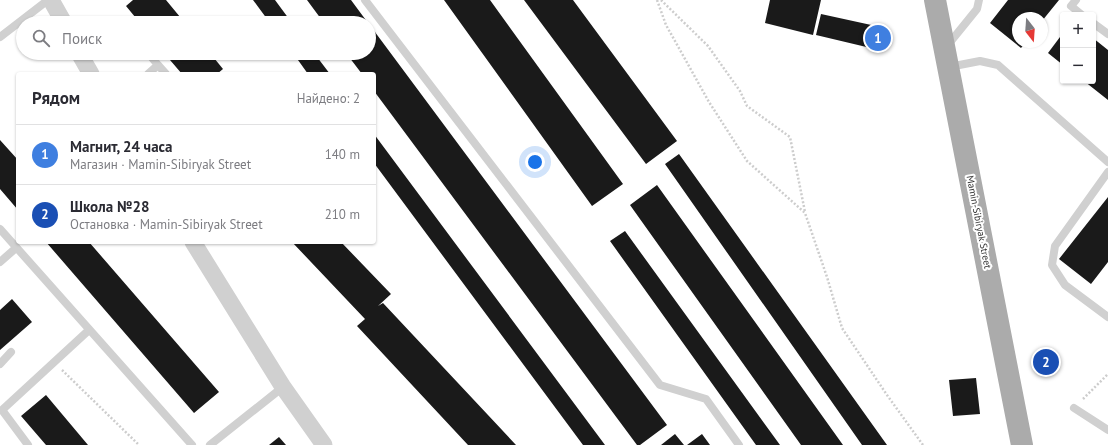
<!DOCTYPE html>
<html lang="ru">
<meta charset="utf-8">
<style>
:root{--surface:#fff;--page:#f7f7f7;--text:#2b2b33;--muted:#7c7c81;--line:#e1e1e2;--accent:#e63946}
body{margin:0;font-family:"PT Sans",sans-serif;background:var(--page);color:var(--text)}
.controls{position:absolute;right:12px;top:12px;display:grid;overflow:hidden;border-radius:4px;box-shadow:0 1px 3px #0004}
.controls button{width:36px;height:36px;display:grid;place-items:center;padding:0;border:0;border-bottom:1px solid var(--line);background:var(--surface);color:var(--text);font:20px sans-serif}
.compass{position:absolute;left:1012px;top:12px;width:36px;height:36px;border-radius:50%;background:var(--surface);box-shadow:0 1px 3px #0004;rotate:163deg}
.you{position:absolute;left:535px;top:162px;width:14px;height:14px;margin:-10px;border:3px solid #fff;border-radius:50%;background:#1a73e8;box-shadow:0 0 0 6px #1a73e833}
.badge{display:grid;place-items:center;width:26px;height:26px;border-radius:50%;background:var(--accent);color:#fff;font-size:13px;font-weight:700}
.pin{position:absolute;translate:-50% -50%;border:2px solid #fff;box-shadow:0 1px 4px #0006}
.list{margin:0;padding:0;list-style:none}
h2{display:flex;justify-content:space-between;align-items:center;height:52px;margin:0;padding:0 16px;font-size:17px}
h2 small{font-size:13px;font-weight:400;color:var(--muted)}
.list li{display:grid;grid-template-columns:26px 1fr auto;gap:12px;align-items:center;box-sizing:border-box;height:60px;padding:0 16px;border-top:1px solid var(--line)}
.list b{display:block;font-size:15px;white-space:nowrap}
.list p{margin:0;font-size:13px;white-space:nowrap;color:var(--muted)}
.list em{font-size:13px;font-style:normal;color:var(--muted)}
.icon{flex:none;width:22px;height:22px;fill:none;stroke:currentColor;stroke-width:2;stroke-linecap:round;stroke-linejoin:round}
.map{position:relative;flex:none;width:1108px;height:445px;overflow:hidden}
.search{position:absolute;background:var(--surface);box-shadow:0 1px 3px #0004;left:16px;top:16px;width:360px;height:44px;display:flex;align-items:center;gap:10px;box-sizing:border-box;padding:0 14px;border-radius:22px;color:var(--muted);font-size:15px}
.panel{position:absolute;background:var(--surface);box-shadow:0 1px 3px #0004;left:16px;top:72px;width:360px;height:172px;border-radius:4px}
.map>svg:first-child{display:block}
.building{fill:#1a1a1a}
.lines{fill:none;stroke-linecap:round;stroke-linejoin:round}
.path{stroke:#cdcdcd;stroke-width:2.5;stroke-dasharray:2 2;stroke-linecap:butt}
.lane{stroke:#d0d0d0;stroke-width:8}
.street{stroke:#d0d0d0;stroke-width:17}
.primary{stroke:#ababab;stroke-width:22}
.labels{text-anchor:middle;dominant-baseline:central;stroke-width:4;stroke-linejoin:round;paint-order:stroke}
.street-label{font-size:10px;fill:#333;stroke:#fff}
</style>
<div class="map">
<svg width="1108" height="445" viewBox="0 0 1108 445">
<rect width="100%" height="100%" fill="#fff"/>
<path class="building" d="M 133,0 L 166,0 L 185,23 L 140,23 L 126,6 Z
M 253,0 L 275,0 L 292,23 L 270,23 Z
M 307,0 L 351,0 L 368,23 L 324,23 Z
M 444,0 L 490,0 L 623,184 L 592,206 Z
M 524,0 L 573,0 L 677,141 L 646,164 Z
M 770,0 L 821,0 L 813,35 L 765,23 Z
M 1008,0 L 1059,0 L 1042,21 L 1042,18 L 1018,18 L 1018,42 L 1026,42 L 1021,48 L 990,23 Z
M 821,14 L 885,28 L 879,50 L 816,35 Z
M 369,24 L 667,425 L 640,445 L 637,445 L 374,91 L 374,74 L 362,74 L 346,53 L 369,53 Z
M 1063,33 L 1063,65 L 1048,53 Z
M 1093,38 L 1108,50 L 1108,100 L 1084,81 L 1093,81 Z
M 164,53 L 210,53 L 223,69 L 217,74 L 182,74 Z
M 293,53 L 314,53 L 330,74 L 308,74 Z
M 374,134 L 605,445 L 583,445 L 374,163 Z
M 0,140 L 18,160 L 18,210 L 0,189 Z
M 679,154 L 887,445 L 862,445 L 665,164 Z
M 657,185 L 843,445 L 801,445 L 630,205 Z
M 1108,197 L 1108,262 L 1091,284 L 1059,259 Z
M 625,231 L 780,445 L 756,445 L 610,241 Z
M 46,242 L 89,242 L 219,392 L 194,413 Z
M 292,242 L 341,242 L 391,294 L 378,306 L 383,303 L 516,445 L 468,445 L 357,326 L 365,319 Z
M 12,299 L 32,322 L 0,350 L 0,310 Z
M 976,378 L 980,414 L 953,416 L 949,380 Z
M 46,395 L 88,445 L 46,445 L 21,416 Z
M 675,434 L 684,445 L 661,445 Z
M 702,434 L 710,445 L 687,445 Z
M 279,437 L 286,445 L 269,445 Z"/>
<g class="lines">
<path class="path" d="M 657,0 L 666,25 L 709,102 L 747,161 L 805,213 L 827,277 L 842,328 L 887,395 L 923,445
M 661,0 L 708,46 L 740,91 L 747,106 L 790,137 L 805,212
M 62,370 L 139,445
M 1083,399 L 1108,374"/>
<path class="lane" d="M 365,0 L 660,385 L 706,399 L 739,445
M 1076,0 L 1071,6 L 1082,15
M 1093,23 L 1108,34
M 0,37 L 48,0
M 947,46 L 977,9 L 979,0
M 148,53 L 158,65
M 949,67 L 980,61 L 998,65 L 1108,162
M 148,74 L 158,65 L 166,74
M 1108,172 L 1055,246 L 1052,265 L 1065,285 L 1108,317
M 0,229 L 192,445
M 0,262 L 16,248
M 0,364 L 11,352
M 1074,408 L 1108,430
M 28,445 L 2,410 L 89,330
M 210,445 L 283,387"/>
<path class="street" d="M 51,0 L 64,23
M 79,53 L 91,74
M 193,242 L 283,387 L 324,445"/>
<path class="primary" d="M 935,0 L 1022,445"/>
</g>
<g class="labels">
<g class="street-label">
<text transform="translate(979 222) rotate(79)">Mamin-Sibiryak Street</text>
</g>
</g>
</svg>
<div class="controls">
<button>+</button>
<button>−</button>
</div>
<svg class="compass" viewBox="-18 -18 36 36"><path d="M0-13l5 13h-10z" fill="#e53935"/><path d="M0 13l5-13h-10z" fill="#7c7c81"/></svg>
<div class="you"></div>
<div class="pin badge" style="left:878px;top:38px;background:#3f7fe0">1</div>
<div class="pin badge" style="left:1046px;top:362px;background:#1a4fb4">2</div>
<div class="search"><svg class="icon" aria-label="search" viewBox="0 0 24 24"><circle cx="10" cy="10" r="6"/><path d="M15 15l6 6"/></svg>Поиск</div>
<section class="panel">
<h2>Рядом<small>Найдено: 2</small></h2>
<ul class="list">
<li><span class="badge" style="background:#3f7fe0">1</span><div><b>Магнит, 24 часа</b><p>Магазин · Mamin-Sibiryak Street</p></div><em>140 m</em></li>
<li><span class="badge" style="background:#1a4fb4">2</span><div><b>Школа №28</b><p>Остановка · Mamin-Sibiryak Street</p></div><em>210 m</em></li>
</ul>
</section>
</div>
